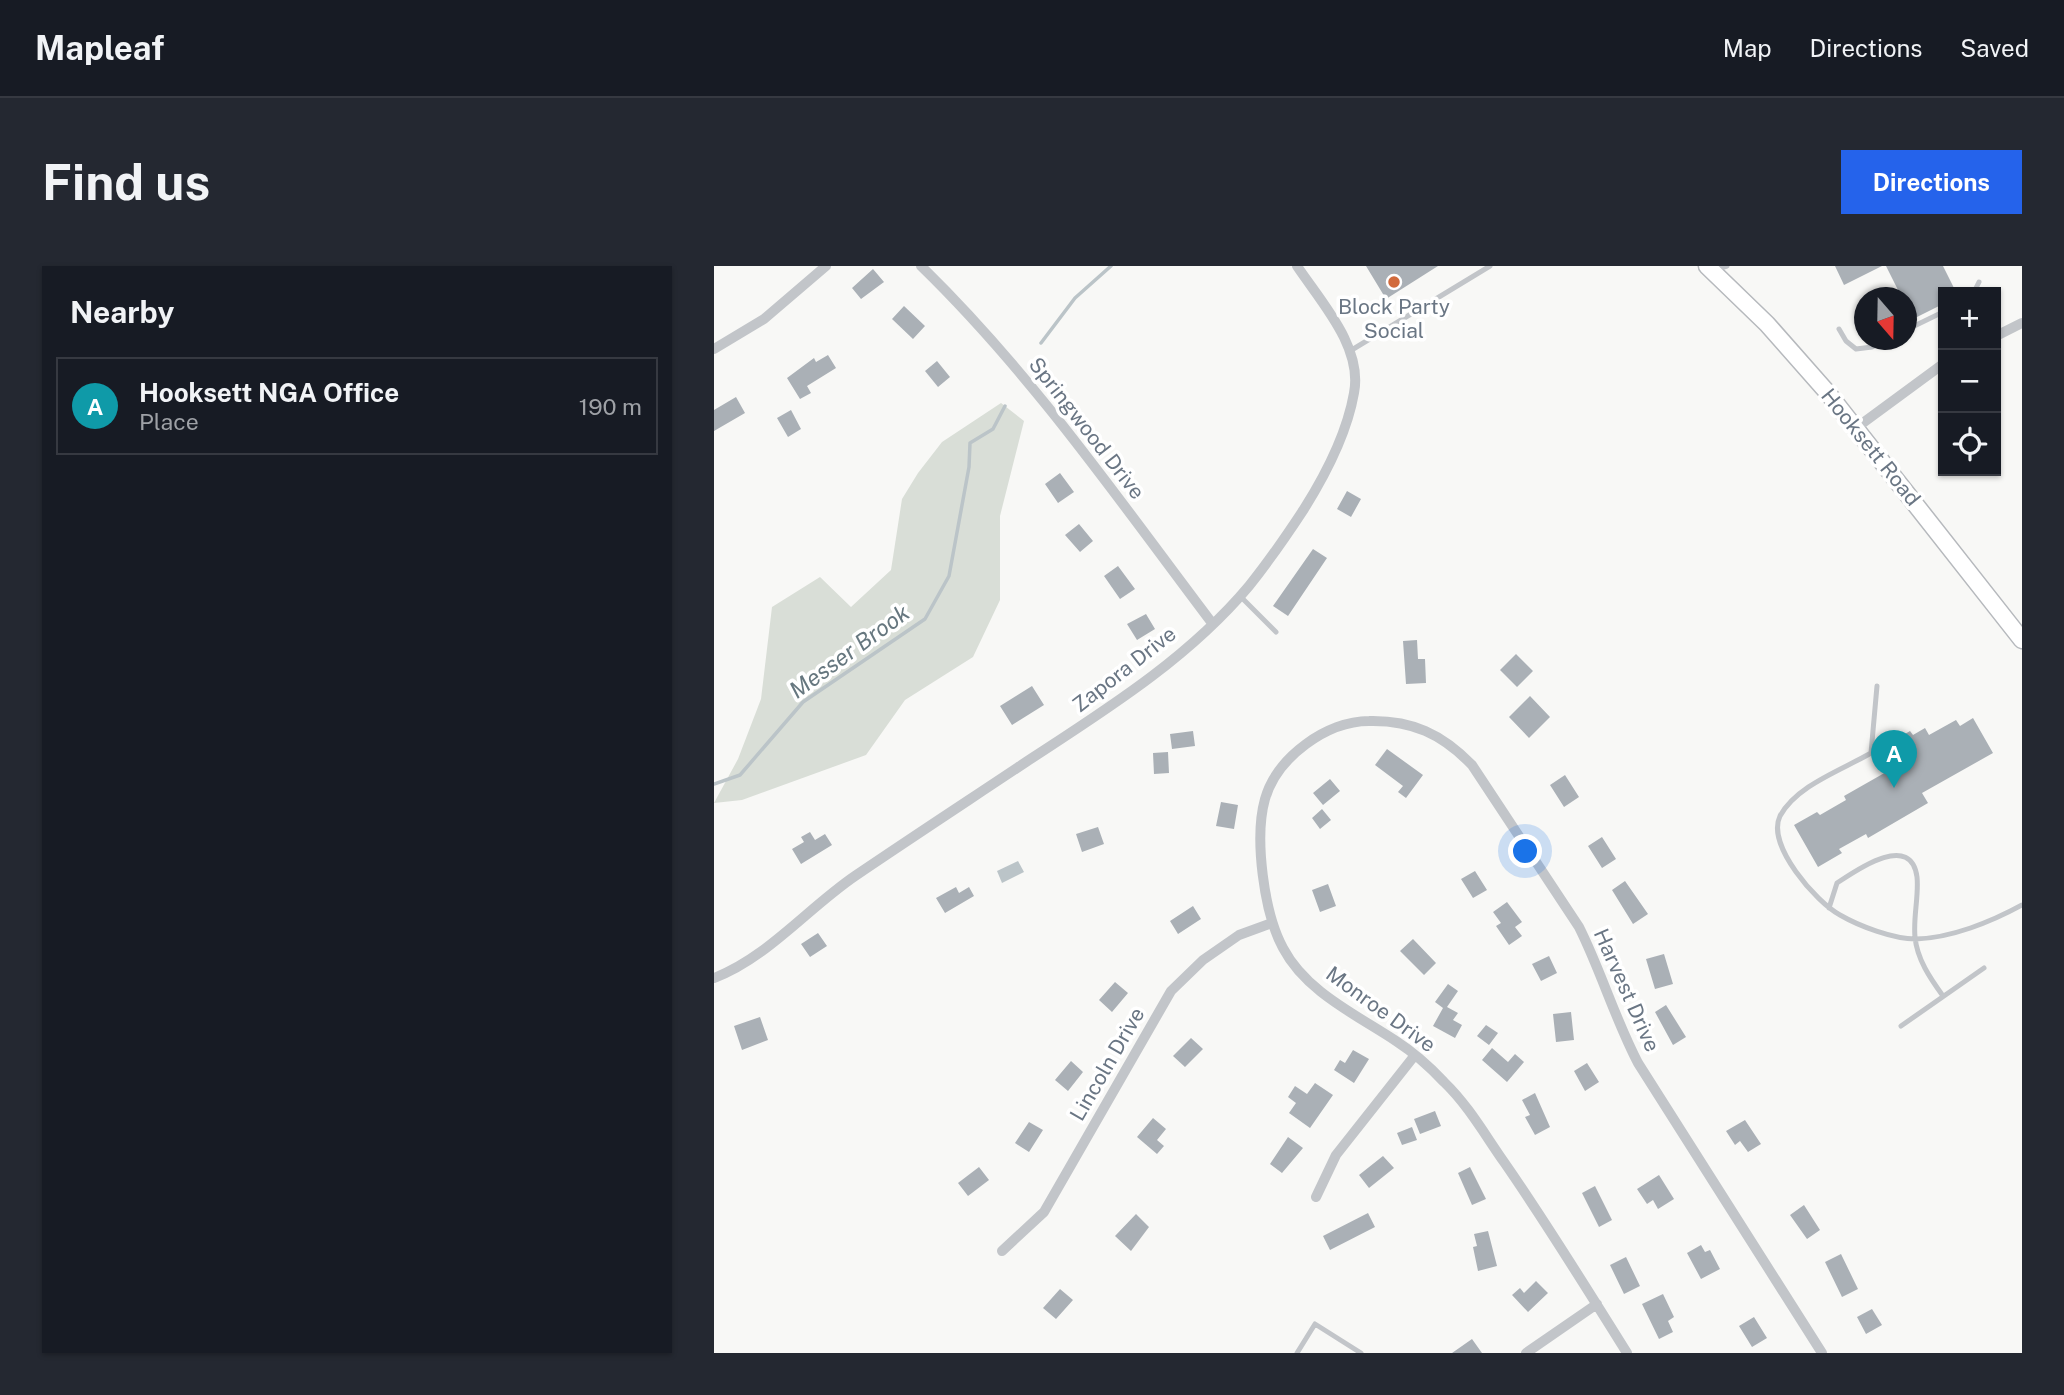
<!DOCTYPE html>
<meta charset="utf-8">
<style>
:root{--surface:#171b24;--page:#242831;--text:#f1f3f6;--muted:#9ea1a6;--line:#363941;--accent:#2563eb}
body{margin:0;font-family:"Public Sans",sans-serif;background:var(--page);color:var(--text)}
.controls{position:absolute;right:21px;top:21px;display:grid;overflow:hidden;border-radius:0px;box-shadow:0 2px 5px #0004}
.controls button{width:63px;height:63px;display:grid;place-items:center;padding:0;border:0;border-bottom:2px solid var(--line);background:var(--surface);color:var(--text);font:35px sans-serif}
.compass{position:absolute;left:1140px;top:21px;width:63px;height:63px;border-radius:50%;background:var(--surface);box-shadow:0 2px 5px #0004;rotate:160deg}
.you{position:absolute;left:812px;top:586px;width:24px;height:24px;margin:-18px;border:5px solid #fff;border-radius:50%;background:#1a73e8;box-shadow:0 0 0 10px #1a73e833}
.badge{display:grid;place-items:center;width:46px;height:46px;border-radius:50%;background:var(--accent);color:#fff;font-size:23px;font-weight:700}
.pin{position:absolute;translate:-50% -58px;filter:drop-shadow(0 2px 4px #0008)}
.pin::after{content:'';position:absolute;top:37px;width:24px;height:21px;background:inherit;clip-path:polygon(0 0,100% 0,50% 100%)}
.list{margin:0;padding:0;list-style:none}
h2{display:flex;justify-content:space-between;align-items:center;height:91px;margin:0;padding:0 28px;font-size:30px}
h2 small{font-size:23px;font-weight:400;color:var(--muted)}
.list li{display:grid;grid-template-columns:46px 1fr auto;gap:21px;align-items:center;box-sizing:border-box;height:98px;margin:0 14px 14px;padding:0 14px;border:2px solid var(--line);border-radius:0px}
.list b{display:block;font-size:26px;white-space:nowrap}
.list p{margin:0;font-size:23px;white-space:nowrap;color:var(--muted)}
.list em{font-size:23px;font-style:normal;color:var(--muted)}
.icon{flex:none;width:38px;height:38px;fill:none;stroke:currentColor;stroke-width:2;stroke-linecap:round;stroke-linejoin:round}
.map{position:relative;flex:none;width:1308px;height:1087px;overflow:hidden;border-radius:0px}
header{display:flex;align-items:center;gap:42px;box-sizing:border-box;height:98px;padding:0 35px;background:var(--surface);border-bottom:2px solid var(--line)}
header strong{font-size:33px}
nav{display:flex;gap:38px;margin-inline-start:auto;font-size:24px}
.intro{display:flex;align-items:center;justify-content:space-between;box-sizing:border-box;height:168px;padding:0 42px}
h1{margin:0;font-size:49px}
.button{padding:18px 32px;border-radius:0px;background:var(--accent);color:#fff;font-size:24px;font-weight:700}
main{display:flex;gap:42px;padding:0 42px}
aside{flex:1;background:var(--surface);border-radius:0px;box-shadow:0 2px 5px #0004}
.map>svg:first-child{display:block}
.green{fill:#d9ded7}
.water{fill:#bbc4c8}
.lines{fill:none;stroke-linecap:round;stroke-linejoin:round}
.stream{stroke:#bbc4c8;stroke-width:3.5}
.building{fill:#aab0b6}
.primary-casing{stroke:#b6b9bd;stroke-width:19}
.lane{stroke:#c2c5c9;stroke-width:5}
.street{stroke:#c2c5c9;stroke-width:10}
.primary{stroke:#fff;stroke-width:16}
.poi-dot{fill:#d16a3c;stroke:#fff;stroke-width:2.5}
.labels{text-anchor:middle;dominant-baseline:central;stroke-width:7;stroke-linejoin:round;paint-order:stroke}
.poi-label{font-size:21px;fill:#6a7684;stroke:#fff}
.street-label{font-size:21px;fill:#6a7684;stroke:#fff}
.water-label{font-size:23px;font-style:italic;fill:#66777f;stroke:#fff}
</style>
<header>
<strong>Mapleaf</strong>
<nav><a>Map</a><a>Directions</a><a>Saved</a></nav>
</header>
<div class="intro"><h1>Find us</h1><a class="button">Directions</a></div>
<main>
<aside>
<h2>Nearby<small></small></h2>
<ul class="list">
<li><span class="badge" style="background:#0f9aa8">A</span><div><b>Hooksett NGA Office</b><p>Place</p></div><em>190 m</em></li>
</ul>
</aside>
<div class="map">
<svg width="1308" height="1087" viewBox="0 0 1308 1087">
<rect width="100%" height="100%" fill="#f8f8f6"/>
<path class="green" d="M 287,137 L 310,155 L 286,250 L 286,334 L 259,391 L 191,434 L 152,489 L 28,534 L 0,537 L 24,493 L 47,433 L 58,341 L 106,311 L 137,341 L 177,304 L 188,233 L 204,207 L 228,176 Z"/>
<path class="water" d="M 304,595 L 310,606 L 288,617 L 283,605 Z"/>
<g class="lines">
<path class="stream" d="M 327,77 L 361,32 L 397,0
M 0,518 L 26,509 L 89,436 L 211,353 L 235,310 L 255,201 L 256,177 L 279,163 L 291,140"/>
</g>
<path class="building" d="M 652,0 L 724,0 L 672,33 Z
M 1121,0 L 1168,0 L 1130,19 Z
M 1172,0 L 1229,0 L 1242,26 L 1229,26 L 1229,38 L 1193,56 L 1193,32 L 1188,32 Z
M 159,3 L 170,16 L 147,33 L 138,22 Z
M 190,40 L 211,60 L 199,73 L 178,53 Z
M 114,89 L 122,102 L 93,120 L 97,127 L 86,133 L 73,112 L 100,92 L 102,96 Z
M 223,95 L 236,111 L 224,121 L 211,105 Z
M 22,131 L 31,147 L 0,165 L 0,144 Z
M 77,144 L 87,163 L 74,171 L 63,152 Z
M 346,207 L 360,226 L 344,237 L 331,218 Z
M 633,225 L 647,233 L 637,251 L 623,243 Z
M 365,258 L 379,275 L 366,286 L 351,269 Z
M 599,283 L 613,292 L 574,350 L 559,340 Z
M 404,300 L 421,323 L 406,333 L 390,310 Z
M 432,348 L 441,363 L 423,374 L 413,358 Z
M 703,374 L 704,393 L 711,393 L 712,417 L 692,418 L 689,375 Z
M 802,388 L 819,405 L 803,421 L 786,404 Z
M 318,420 L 330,439 L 298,459 L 286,440 Z
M 816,430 L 836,451 L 815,472 L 795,451 Z
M 1259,452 L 1279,487 L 1208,527 L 1214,537 L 1154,572 L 1152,568 L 1125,583 L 1128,587 L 1104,601 L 1080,559 L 1103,546 L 1106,549 L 1132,534 L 1130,530 L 1188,497 L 1176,477 L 1196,465 L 1199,469 L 1211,462 L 1215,469 L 1242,454 L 1246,460 Z
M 479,465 L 481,480 L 458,483 L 456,468 Z
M 673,483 L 709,509 L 692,532 L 684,526 L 689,520 L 661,499 Z
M 454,486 L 455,507 L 440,508 L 439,487 Z
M 851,509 L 865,531 L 850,541 L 836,519 Z
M 616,513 L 626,525 L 609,539 L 599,527 Z
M 507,536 L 524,539 L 520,563 L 502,560 Z
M 608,543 L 617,554 L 606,563 L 598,552 Z
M 384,561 L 390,578 L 368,586 L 362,568 Z
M 96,566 L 101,574 L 111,568 L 118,579 L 87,598 L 78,583 L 90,576 L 87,571 Z
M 888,571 L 902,593 L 888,602 L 874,580 Z
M 761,605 L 773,624 L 759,632 L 747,613 Z
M 911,615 L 934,648 L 919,658 L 898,624 Z
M 614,618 L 622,640 L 606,646 L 598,624 Z
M 242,621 L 245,627 L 255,621 L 260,630 L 231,647 L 222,632 Z
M 793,636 L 808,656 L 801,661 L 808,670 L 795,679 L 782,660 L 787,657 L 779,646 Z
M 479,640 L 487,653 L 464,668 L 456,655 Z
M 104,667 L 113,680 L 96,691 L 87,678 Z
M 699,673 L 722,697 L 710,709 L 686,685 Z
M 950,688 L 959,718 L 941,723 L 932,693 Z
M 835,690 L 843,707 L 827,715 L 818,698 Z
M 401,716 L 414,727 L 398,746 L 385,734 Z
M 734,718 L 744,725 L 733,741 L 744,747 L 739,754 L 748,759 L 741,772 L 719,760 L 729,742 L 721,736 Z
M 952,739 L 972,771 L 959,779 L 941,746 Z
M 857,746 L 860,774 L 842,776 L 839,748 Z
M 46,751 L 54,774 L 28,784 L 20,760 Z
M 772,759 L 784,767 L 775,779 L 763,770 Z
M 477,772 L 489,783 L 471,801 L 459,790 Z
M 778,782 L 794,796 L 801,788 L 810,796 L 793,816 L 768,794 Z
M 639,784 L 655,793 L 640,817 L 620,804 L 626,794 L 631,797 Z
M 357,795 L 369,806 L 354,825 L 341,814 Z
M 873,797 L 885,816 L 871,825 L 860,805 Z
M 601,817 L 619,829 L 596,862 L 575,847 L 582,837 L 574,831 L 581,820 L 593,828 Z
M 821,827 L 836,861 L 821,869 L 811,851 L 816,849 L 808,834 Z
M 721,845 L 727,860 L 706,868 L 700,853 Z
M 439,852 L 452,863 L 443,874 L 450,880 L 443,888 L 423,871 Z
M 1031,854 L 1047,878 L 1034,886 L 1026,875 L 1021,879 L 1012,865 Z
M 315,856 L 329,864 L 315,886 L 301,877 Z
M 698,861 L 703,874 L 688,879 L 683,867 Z
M 574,871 L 589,882 L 568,907 L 556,898 Z
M 669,890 L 680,902 L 655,922 L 645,909 Z
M 265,901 L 275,914 L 254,930 L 244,917 Z
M 756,901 L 772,933 L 758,939 L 744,907 Z
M 945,909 L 960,933 L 944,943 L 939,934 L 933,938 L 923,923 Z
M 881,920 L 898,954 L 885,961 L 868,927 Z
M 1090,939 L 1106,964 L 1093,973 L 1076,949 Z
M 654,947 L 661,961 L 616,984 L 609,970 Z
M 422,948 L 435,961 L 417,985 L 401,970 Z
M 774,965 L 783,1000 L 764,1005 L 759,981 L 763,980 L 760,968 Z
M 987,979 L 991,986 L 996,984 L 1006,1003 L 987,1013 L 973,987 Z
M 1127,988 L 1144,1023 L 1128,1031 L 1111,996 Z
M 912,991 L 926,1020 L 910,1028 L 896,999 Z
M 822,1015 L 834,1027 L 814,1046 L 798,1029 L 806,1022 L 810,1027 Z
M 346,1023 L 359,1034 L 342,1053 L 329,1042 Z
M 949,1028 L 960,1051 L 954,1055 L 959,1066 L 945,1073 L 928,1038 Z
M 1158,1043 L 1168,1059 L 1152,1068 L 1143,1051 Z
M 1040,1051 L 1053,1072 L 1038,1081 L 1025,1060 Z
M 758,1073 L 768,1087 L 738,1087 Z"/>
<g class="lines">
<g class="primary-casing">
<path id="primary" d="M 993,0 L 1053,58 L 1113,126 L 1308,374"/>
</g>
<path class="lane" d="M 1000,4 L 1013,0
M 1260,26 L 1265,16
M 1125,63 L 1132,75 L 1142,83 L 1158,81 L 1174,74
M 1192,64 L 1229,46
M 636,85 L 776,0
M 526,330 L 562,366
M 1163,420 L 1157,487 C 1128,504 1083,519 1066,550 C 1052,579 1102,636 1126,649 C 1145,660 1179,673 1202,673 C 1237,672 1277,656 1308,639
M 1115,642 L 1123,617 C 1141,605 1197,565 1203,611 C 1205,630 1199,651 1201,671 C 1203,693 1216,712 1229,730
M 1187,760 L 1270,702
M 583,1087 L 601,1058 L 647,1087"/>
<path class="street" d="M 207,0 C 318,108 405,234 498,357
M 1282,70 L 1308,57
M 0,83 L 50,53 L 112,0
M 1142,162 L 1229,98
M 0,712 C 53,692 94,642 141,610 C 197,572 255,534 312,496 C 390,445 474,393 535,320 C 555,295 573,269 590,243 C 612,208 633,167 640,127 C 649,81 607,36 583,0
M 602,931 L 622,889 L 701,789
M 288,985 L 330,946 L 457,725 L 489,694 L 525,669 L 558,657
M 812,1087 L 883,1038
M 913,1087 C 873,1023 833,958 790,896 C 771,869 754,839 730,816 C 716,801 699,786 682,775 C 643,749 592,726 569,682 C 550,647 540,572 551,533 C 563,491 613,455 655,455 C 698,454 728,468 758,499 L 865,661 C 887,705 901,753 924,797 L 1108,1087"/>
<use href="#primary" class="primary"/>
</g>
<circle class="poi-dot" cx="680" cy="16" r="7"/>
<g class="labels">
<g class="poi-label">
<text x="680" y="40">Block Party<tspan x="680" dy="24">Social</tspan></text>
</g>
<g class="street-label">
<text transform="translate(373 162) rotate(52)">Springwood Drive</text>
<text transform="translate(1157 181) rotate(51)">Hooksett Road</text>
<text transform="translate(410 403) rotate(-38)">Zapora Drive</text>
<text transform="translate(913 724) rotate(66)">Harvest Drive</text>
<text transform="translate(667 743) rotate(36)">Monroe Drive</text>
<text transform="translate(393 798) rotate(-60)">Lincoln Drive</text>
</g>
<g class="water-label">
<text transform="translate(135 385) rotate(-36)">Messer Brook</text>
</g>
</g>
</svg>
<div class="controls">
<button>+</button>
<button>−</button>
<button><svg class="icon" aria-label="locate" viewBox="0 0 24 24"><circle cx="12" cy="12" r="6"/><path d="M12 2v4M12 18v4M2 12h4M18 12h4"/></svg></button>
</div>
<svg class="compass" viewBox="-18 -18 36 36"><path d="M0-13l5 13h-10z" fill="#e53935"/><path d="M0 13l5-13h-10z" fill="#9ea1a6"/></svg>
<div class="you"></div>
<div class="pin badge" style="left:1180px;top:522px;background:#0f9aa8">A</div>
</div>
</main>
